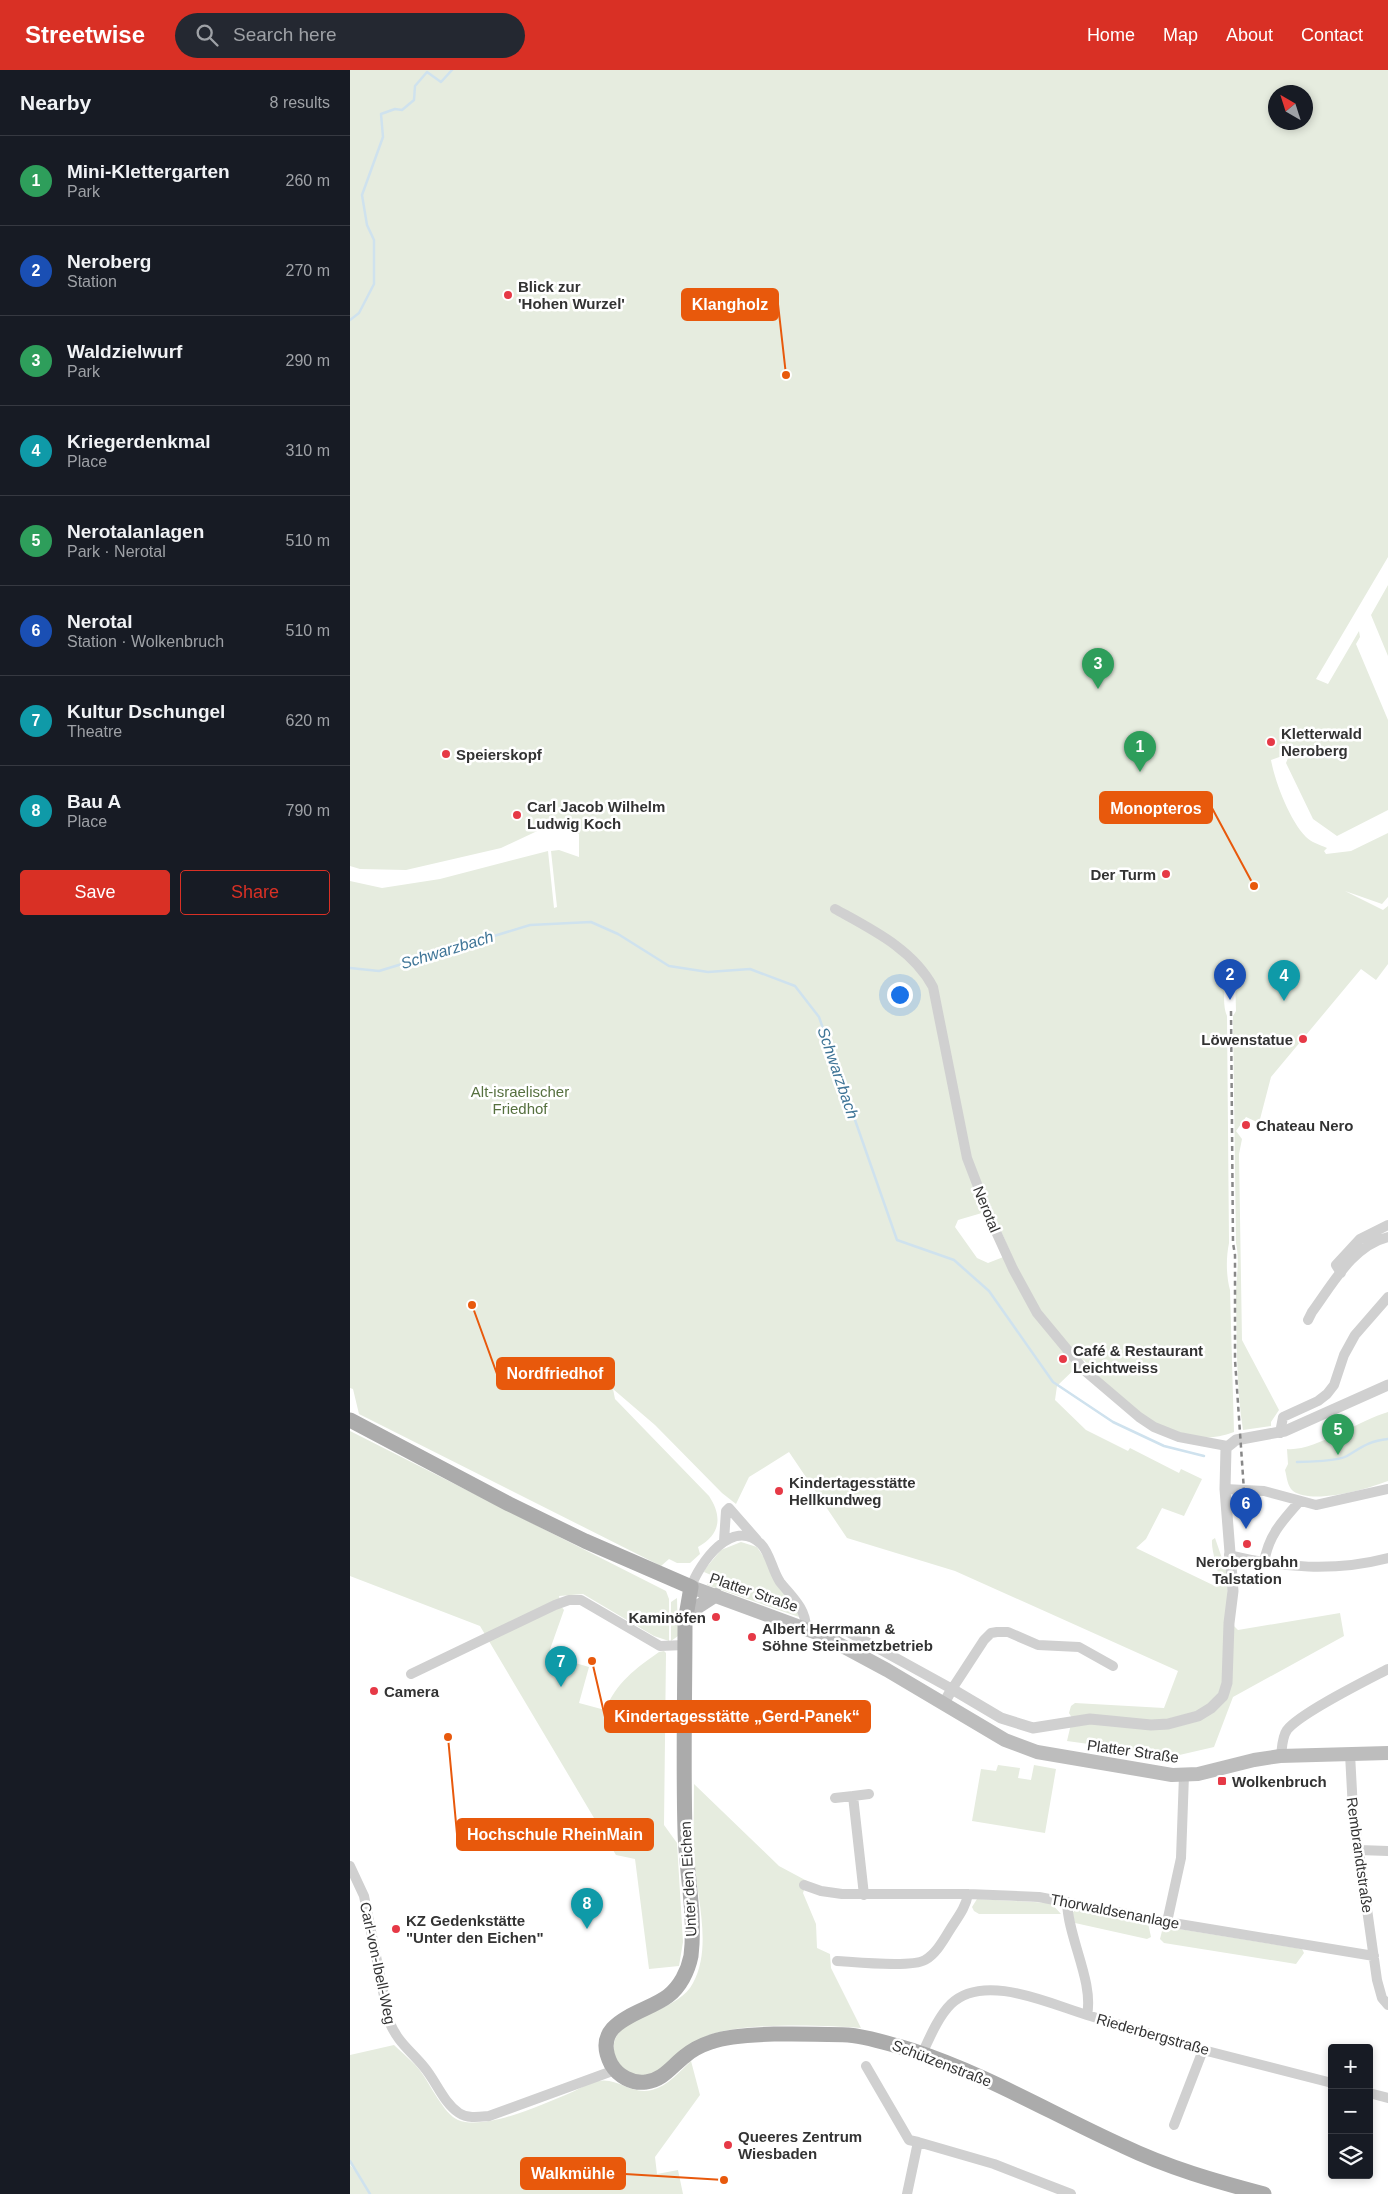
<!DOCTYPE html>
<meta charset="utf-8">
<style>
:root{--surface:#171b24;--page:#242831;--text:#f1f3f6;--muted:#9ea1a6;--line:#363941;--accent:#d93025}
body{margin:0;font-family:Helvetica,sans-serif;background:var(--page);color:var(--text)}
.controls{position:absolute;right:15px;bottom:15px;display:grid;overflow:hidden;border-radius:5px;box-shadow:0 2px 8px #0003}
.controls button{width:45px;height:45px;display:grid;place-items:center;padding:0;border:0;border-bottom:1px solid var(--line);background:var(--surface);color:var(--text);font:25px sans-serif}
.compass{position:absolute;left:918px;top:15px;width:45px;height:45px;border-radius:50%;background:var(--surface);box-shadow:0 2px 8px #0003;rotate:321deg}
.you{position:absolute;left:549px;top:924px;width:18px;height:18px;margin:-12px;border:4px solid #fff;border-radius:50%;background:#1a73e8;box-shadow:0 0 0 8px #1a73e833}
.badge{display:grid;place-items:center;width:32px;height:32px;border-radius:50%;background:var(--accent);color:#fff;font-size:16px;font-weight:700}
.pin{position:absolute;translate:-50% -41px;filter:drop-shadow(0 1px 2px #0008)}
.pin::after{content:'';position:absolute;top:26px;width:18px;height:15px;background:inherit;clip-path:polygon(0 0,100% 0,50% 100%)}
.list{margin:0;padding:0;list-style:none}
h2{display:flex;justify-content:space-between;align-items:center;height:65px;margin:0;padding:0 20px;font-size:21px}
h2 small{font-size:16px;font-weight:400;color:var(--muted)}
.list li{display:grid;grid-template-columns:32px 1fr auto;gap:15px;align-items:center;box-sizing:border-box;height:90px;padding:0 20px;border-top:1px solid var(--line)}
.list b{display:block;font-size:19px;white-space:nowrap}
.list p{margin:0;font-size:16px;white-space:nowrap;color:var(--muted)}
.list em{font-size:16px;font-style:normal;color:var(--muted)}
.actions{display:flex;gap:10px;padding:15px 20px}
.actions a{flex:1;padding:11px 0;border:1px solid var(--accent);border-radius:5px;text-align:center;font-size:18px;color:var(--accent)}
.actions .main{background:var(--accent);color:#fff}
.icon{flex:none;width:28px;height:28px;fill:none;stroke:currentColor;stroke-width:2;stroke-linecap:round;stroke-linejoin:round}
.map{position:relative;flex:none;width:1038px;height:2124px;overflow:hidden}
header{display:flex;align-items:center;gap:30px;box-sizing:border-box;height:70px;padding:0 25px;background:var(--accent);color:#fff}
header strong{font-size:24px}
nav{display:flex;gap:28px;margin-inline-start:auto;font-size:18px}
.search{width:350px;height:45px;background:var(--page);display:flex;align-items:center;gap:12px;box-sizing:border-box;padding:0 18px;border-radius:28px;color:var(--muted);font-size:19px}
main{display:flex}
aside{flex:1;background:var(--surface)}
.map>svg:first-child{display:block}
.green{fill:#e6ecdf;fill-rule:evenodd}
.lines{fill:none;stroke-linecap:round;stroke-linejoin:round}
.stream{stroke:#cfe2ee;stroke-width:2.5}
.minor{stroke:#d0d0d0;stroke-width:10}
.tertiary{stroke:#d0d0d0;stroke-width:11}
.secondary{stroke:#bdbdbd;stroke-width:14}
.primary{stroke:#ababab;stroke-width:15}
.rail{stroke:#888;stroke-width:2.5;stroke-dasharray:5 4;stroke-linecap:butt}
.poi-dot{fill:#e63946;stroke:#fff;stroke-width:2}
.labels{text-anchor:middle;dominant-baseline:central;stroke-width:5;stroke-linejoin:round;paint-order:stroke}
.poi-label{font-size:15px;font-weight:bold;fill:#333;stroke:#fff;text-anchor:start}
.park-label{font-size:15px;fill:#56703f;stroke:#fff}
.street-label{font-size:15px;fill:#333;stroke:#fff}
.water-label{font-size:16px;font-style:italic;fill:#3f7597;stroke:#fff}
.leader{fill:none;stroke:#e8590c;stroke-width:2}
.callout-dot{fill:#e8590c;stroke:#fff;stroke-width:2}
.callout{fill:#e8590c;stroke:#e8590c;stroke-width:2}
.callout-label{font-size:16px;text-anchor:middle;font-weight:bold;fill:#fff}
</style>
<header>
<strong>Streetwise</strong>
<div class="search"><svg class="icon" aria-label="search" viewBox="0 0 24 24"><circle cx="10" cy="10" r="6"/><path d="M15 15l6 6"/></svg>Search here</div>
<nav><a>Home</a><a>Map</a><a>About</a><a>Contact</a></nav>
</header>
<main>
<aside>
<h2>Nearby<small>8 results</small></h2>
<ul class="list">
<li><span class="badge" style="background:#2e9e5b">1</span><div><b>Mini-Klettergarten</b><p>Park</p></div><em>260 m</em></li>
<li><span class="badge" style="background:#1a4fb4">2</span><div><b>Neroberg</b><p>Station</p></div><em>270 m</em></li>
<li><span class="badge" style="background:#2e9e5b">3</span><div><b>Waldzielwurf</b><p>Park</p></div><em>290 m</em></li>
<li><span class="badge" style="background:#0f9aa8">4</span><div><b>Kriegerdenkmal</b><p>Place</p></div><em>310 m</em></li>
<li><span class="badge" style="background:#2e9e5b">5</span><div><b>Nerotalanlagen</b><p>Park · Nerotal</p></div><em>510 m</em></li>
<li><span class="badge" style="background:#1a4fb4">6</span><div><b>Nerotal</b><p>Station · Wolkenbruch</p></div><em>510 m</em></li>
<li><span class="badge" style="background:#0f9aa8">7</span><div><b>Kultur Dschungel</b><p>Theatre</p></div><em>620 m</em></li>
<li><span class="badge" style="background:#0f9aa8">8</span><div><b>Bau A</b><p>Place</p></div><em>790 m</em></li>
</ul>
<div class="actions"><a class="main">Save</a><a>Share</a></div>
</aside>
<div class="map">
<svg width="1038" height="2124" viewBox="0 0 1038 2124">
<rect width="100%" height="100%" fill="#fff"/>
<path class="green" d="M 0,0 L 1038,0 L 1038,487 L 966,609 L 978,614 L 1009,561 L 1010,567 L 1006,574 L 1038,650 L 1038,740 L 987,766 L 963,749 L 936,693 L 938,688 L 935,685 L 921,690 C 925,712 940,751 956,767 C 961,772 970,775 977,778 L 974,781 L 976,784 L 1001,781 L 1038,763 L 1038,827 L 1032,834 L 995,821 L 1033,840 L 1038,836 L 1038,894 L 1026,910 L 1011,899 L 921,1007 L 909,1053 L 896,1047 L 886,1061 L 892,1069 L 889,1084 L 892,1270 L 929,1340 L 921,1352 L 921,1356 L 893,1360 C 886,1316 887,1271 886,1226 C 886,1208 890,1191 886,1173 L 883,946 L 886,941 L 885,907 L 875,907 C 875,919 872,935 877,946 L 879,1173 C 876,1188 876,1205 880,1220 L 884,1362 C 825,1385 769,1333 734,1290 L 707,1316 L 705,1330 L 736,1360 L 778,1381 L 780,1378 L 829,1403 L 831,1399 L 852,1409 L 834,1446 L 812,1438 L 796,1469 L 786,1478 L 867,1517 C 872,1502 861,1486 862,1470 L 865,1468 L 876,1500 L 878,1525 L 873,1619 L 856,1639 L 815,1652 L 722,1648 L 719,1643 L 721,1636 L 725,1633 L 814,1638 L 828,1601 L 605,1501 L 497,1468 L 439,1382 L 399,1407 L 386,1434 L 372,1423 L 305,1355 L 263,1319 L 265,1329 L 359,1426 C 373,1447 370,1465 348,1477 L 350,1484 L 340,1493 L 327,1493 L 319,1489 L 311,1496 L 9,1344 L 3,1319 L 0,1318 L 0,811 L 32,818 L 90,809 L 198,781 L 204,838 L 207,837 L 201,781 L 209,780 L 229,787 L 229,764 L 200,755 L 151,778 L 56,800 L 10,799 L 0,796 ZM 926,22 L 956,22 L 956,52 L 926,52 ZM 642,1140 L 661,1184 L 638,1193 L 627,1188 L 605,1157 L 608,1150 Z
M 1038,515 L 1038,586 L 1021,545 Z
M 1038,1342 L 1038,1411 C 1017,1419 963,1435 943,1421 C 937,1416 937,1407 935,1400 L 938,1394 L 937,1379 C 963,1382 1010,1350 1038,1342 Z
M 0,1361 L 316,1521 L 319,1529 L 319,1571 L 304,1566 L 233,1524 L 209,1526 L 211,1536 L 214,1540 L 198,1585 L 239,1597 L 229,1633 L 255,1640 C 267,1612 285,1599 309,1582 L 314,1581 L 316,1583 L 314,1755 L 327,1773 L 333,1872 L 329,1896 L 299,1899 L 285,1789 L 266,1785 L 130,1556 L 0,1506 Z
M 391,1472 L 407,1477 L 446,1536 L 449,1547 L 357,1515 L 361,1505 L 354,1502 L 355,1499 L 371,1480 Z
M 327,1528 L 328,1566 L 321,1571 L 321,1532 Z
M 990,1543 L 994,1566 L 883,1627 L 864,1677 L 825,1686 L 717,1671 L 721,1654 L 751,1651 L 807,1659 L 869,1637 L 883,1555 L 888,1560 Z
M 648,1695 L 670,1698 L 668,1708 L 681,1710 L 684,1695 L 706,1699 L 695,1763 L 622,1751 L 631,1699 L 646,1701 Z
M 344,1714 L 429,1796 L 457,1811 L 453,1823 L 466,1854 L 467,1878 L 480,1884 L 481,1898 L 511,1958 C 474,1955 390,1952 357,1966 C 334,1975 313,2011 286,2005 C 277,2002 267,1996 265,1986 C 253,1944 326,1947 343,1913 C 363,1876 346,1826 344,1786 C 343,1762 344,1738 344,1714 Z
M 627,1829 L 701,1833 L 711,1844 L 629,1844 L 624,1841 L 622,1837 Z
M 728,1838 L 798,1853 L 801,1867 L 797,1869 L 725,1853 L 722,1843 Z
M 817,1857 L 952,1879 L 954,1883 L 946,1894 L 814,1873 L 810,1869 L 812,1861 Z
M 44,1975 C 53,1984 64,1992 71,2002 C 80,2014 94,2044 108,2050 C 135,2061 194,2034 220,2023 C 229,2019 239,2013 248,2011 C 268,2007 280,2025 302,2020 C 318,2016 330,2001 341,1991 L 350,2025 L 305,2087 L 307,2104 L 328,2100 L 333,2124 L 0,2124 L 0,2095 L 7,2103 L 0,2094 L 0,1985 Z"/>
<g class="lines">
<path class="stream" d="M 0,250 L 9,243 L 24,214 L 24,170 L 17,155 L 12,125 L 33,67 L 31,44 L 45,39 L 52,40 L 64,30 L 65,16 L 77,2 L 91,12 L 102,0
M 0,898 L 29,901 L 180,855 L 241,852 L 268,864 L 319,896 L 358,902 L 400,899 L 445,916 L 469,947 L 547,1170 L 604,1190 L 639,1221 L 703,1312 L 763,1352 L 814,1376 L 854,1386
M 947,1392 C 957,1392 989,1391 997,1386 C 1012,1377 1019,1371 1038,1369
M 0,2091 L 20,2124"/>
<path class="minor" d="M 485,839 C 521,859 563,879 583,917 L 617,1088 L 642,1153 L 663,1199 L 687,1243 L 735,1301 L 789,1347 L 804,1357 L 829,1367 L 877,1376
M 991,1203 L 986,1195 L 1010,1169 L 1038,1155
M 958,1250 L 962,1242 C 982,1215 1003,1175 1038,1167
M 930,1363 L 933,1347 L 968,1331 L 977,1324 L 984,1315 L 994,1285 L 1005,1265 L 1038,1227
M 875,1419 L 914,1421 L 966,1435 L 1038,1419
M 374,1471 L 376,1441 L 379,1438 L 407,1470
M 879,1485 C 933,1498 984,1502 1038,1488
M 914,1493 C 918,1466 932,1451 950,1431
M 341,1517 C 349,1494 382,1446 411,1474 C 420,1483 422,1500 430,1512 C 441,1526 456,1538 456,1558
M 482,1570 L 487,1562 L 493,1559 L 602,1619 L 634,1570 L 641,1563 L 647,1562 L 658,1562 L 688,1575 L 729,1577 L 763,1596
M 61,1604 L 205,1535 L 219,1530 L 231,1530 L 310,1576 L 335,1575
M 1000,1684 L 1003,1740 L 1027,1910 L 1032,1928 L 1038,1935
M 931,1686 C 932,1678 932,1667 937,1660 C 950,1643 1017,1610 1038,1599
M 503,1726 L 519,1724
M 485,1728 L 503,1726 L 514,1825
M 1009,1780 L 1038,1781
M 0,1796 L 14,1826 L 39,1951 C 48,1973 60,1980 74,1997 C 86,2011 93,2032 109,2043 C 118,2049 129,2047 139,2046 L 265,2000
M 454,1815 L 471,1821 L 492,1824 L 618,1824 L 689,1827 L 817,1852 L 1024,1886
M 717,1832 C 718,1868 744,1912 737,1945 L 853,1980 L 982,2013
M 817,1852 L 831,1788 L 834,1705
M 487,1891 C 505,1892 561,1898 575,1890 C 587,1883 594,1869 601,1858 C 608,1847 616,1837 618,1824
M 572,1984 C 580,1967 588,1947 601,1934 C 634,1902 700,1934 737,1945
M 516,1996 L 559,2070 L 568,2072 L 557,2124
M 1019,2023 L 1038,2028
M 824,2055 L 853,1980
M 568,2072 L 644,2094 L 721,2124"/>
<path class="tertiary" d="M 594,1633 L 602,1619 L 651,1648 L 683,1658 L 740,1649 L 801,1655 L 818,1654 L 848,1646 L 861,1638 L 873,1626 L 877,1613 L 879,1553 L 883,1521 L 875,1419 L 876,1378 L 886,1370 L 935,1361 L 1038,1315"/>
<path class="secondary" d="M 341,1517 L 472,1565 L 537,1600 L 655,1670 L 687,1682 L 822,1705 L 848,1704 L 904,1690 L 930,1686 L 1038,1683
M 335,1552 L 349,1536 L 366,1525"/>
<path class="primary" d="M 0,1350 L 159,1434 L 235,1471 L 341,1517 L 335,1552 C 335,1621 333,1691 335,1761 C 336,1802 346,1844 341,1886 C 338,1901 330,1917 318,1926 C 295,1944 239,1950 261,1994 C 268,2006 282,2014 296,2012 C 313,2010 322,1996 335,1986 C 342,1980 352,1975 361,1972 C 390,1961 465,1964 498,1965 C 520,1967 540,1974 561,1980 C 636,2004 702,2044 773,2076 C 819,2098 865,2111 914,2124"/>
<path class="rail" d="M 881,941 L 883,1173 L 885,1185 L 885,1290 L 896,1450"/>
</g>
<g class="poi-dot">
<circle cx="158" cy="225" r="5"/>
<circle cx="921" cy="672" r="5"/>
<circle cx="96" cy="684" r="5"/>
<circle cx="167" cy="745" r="5"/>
<circle cx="816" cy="804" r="5"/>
<circle cx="953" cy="969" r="5"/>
<circle cx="896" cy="1055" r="5"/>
<circle cx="713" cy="1289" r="5"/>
<circle cx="429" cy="1421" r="5"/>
<circle cx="897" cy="1474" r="5"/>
<circle cx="366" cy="1547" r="5"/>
<circle cx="402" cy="1567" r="5"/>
<circle cx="24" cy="1621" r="5"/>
<rect x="867" y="1706" width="10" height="10" rx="2.5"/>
<circle cx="46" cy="1859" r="5"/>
<circle cx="378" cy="2075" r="5"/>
</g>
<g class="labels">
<g class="poi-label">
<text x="168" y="216">Blick zur<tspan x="168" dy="17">'Hohen Wurzel'</tspan></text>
<text x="931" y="663">Kletterwald<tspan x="931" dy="17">Neroberg</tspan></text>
<text x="106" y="684">Speierskopf</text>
<text x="177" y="736">Carl Jacob Wilhelm<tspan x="177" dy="17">Ludwig Koch</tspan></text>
<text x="806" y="804" text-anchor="end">Der Turm</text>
<text x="943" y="969" text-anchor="end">Löwenstatue</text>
<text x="906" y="1055">Chateau Nero</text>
<text x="723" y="1280">Café &amp; Restaurant<tspan x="723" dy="17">Leichtweiss</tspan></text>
<text x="439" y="1412">Kindertagesstätte<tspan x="439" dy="17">Hellkundweg</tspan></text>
<text x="897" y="1491" text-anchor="middle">Nerobergbahn<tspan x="897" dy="17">Talstation</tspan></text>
<text x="356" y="1547" text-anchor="end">Kaminöfen</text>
<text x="412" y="1558">Albert Herrmann &amp;<tspan x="412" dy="17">Söhne Steinmetzbetrieb</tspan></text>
<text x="34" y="1621">Camera</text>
<text x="882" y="1711">Wolkenbruch</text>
<text x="56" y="1850">KZ Gedenkstätte<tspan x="56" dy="17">"Unter den Eichen"</tspan></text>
<text x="388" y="2066">Queeres Zentrum<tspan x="388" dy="17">Wiesbaden</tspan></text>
</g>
<g class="park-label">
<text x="170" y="1021">Alt-israelischer<tspan x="170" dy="17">Friedhof</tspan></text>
</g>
<g class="street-label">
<text transform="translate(637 1139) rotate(68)">Nerotal</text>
<text transform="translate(404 1522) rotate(19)">Platter Straße</text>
<text transform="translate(783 1681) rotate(8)">Platter Straße</text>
<text transform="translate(1010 1785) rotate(82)">Rembrandtstraße</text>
<text transform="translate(338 1809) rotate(-93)">Unter den Eichen</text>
<text transform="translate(765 1841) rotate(11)">Thorwaldsenanlage</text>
<text transform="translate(28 1893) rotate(78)">Carl-von-Ibell-Weg</text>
<text transform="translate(803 1964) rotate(16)">Riederbergstraße</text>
<text transform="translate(592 1993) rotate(21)">Schützenstraße</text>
</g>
<g class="water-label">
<text transform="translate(97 880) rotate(-17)">Schwarzbach</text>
<text transform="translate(488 1003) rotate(71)">Schwarzbach</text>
</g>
</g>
<path class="leader" d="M436 305L428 234M904 816L862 738M122 1235L147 1304M242 1591L255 1647M98 1667L107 1764M374 2110L275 2104"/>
<g class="callout-dot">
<circle cx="436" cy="305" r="5"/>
<circle cx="904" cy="816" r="5"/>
<circle cx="122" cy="1235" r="5"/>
<circle cx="242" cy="1591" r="5"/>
<circle cx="98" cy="1667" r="5"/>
<circle cx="374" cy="2110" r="5"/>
</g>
<g class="callout">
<rect x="332" y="219" width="96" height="31" rx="5"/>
<rect x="750" y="722" width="112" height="31" rx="5"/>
<rect x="147" y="1288" width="117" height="31" rx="5"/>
<rect x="255" y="1631" width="265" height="31" rx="5"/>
<rect x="107" y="1749" width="196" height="31" rx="5"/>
<rect x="171" y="2088" width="104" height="31" rx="5"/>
</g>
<g class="callout-label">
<text x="380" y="240">Klangholz</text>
<text x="806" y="744">Monopteros</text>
<text x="205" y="1309">Nordfriedhof</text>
<text x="387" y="1652">Kindertagesstätte „Gerd-Panek“</text>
<text x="205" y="1770">Hochschule RheinMain</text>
<text x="223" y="2109">Walkmühle</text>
</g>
</svg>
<div class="controls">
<button>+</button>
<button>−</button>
<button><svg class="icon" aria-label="layers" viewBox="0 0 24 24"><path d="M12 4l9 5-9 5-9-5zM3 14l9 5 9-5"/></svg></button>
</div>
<svg class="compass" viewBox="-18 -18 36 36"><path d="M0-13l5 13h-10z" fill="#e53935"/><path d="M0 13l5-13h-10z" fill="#9ea1a6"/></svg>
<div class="you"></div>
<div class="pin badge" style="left:790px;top:702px;background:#2e9e5b">1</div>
<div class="pin badge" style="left:880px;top:930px;background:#1a4fb4">2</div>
<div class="pin badge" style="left:748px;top:619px;background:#2e9e5b">3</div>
<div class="pin badge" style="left:934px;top:931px;background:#0f9aa8">4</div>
<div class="pin badge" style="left:988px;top:1385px;background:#2e9e5b">5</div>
<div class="pin badge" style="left:896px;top:1459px;background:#1a4fb4">6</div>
<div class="pin badge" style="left:211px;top:1617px;background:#0f9aa8">7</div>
<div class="pin badge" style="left:237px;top:1859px;background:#0f9aa8">8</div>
</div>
</main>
